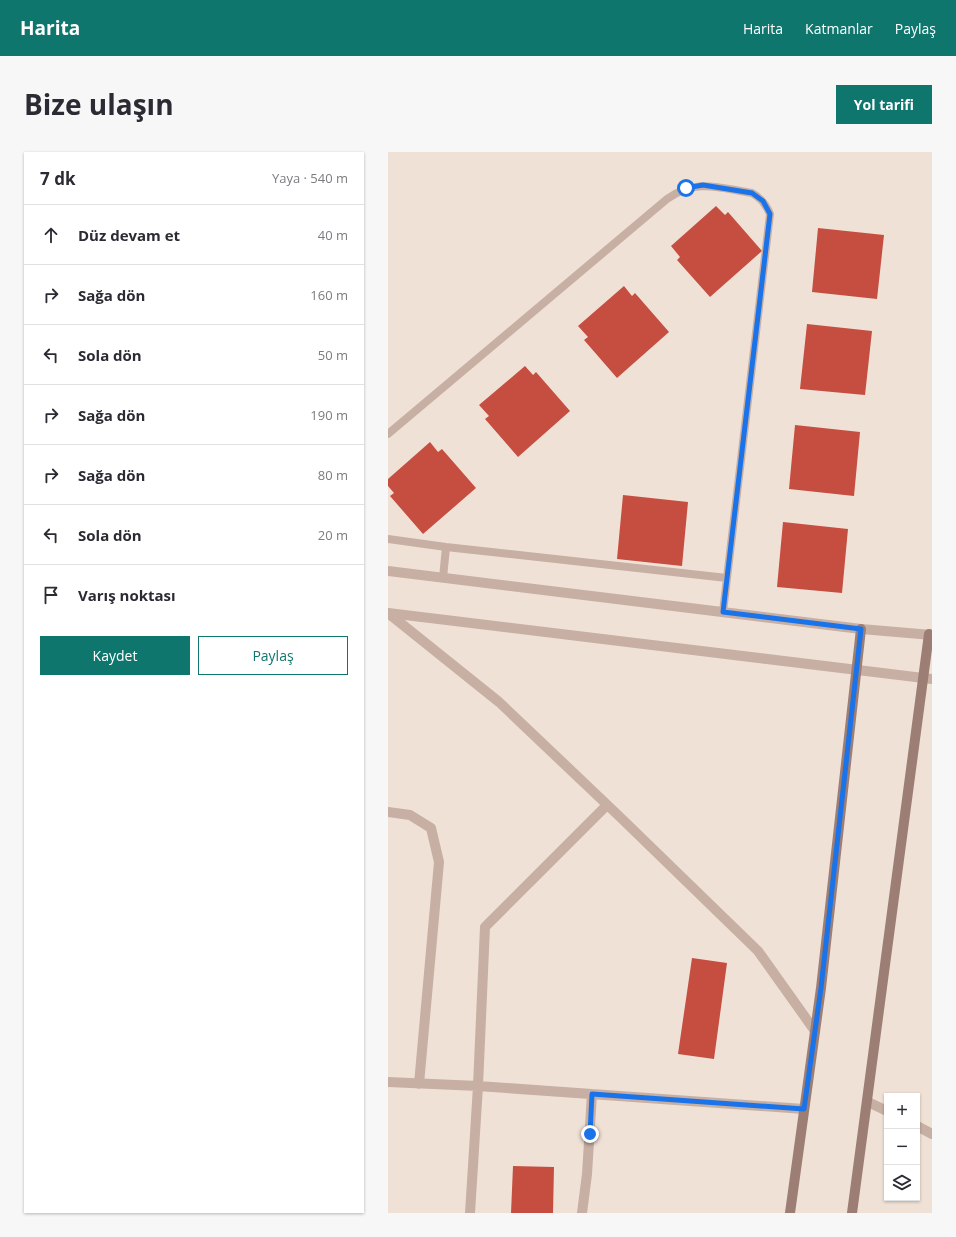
<!DOCTYPE html>
<html lang="tr">
<meta charset="utf-8">
<style>
:root{--surface:#fff;--page:#f7f7f7;--text:#2b2b33;--muted:#7c7c81;--line:#e1e1e2;--accent:#0f766e}
body{margin:0;font-family:"Open Sans",sans-serif;background:var(--page);color:var(--text)}
.controls{position:absolute;right:12px;bottom:12px;display:grid;overflow:hidden;border-radius:0px;box-shadow:0 1px 3px #0004}
.controls button{width:36px;height:36px;display:grid;place-items:center;padding:0;border:0;border-bottom:1px solid var(--line);background:var(--surface);color:var(--text);font:20px sans-serif}
.stop{position:absolute;width:12px;height:12px;margin:-9px;border:3px solid #1a73e8;border-radius:50%;background:#fff}
.stop.end{background:#1a73e8;border-color:#fff;box-shadow:0 1px 4px #0008}
.list{margin:0;padding:0;list-style:none}
h2{display:flex;justify-content:space-between;align-items:center;height:52px;margin:0;padding:0 16px;font-size:17px}
h2 small{font-size:13px;font-weight:400;color:var(--muted)}
.list li{display:grid;grid-template-columns:26px 1fr auto;gap:12px;align-items:center;box-sizing:border-box;height:60px;padding:0 16px;border-top:1px solid var(--line)}
.list b{display:block;font-size:15px;white-space:nowrap}
.list em{font-size:13px;font-style:normal;color:var(--muted)}
.actions{display:flex;gap:8px;padding:12px 16px}
.actions a{flex:1;padding:9px 0;border:1px solid var(--accent);border-radius:0px;text-align:center;font-size:14px;color:var(--accent)}
.actions .main{background:var(--accent);color:#fff}
.icon{flex:none;width:22px;height:22px;fill:none;stroke:currentColor;stroke-width:2;stroke-linecap:round;stroke-linejoin:round}
.map{position:relative;flex:none;width:544px;height:1061px;overflow:hidden;border-radius:0px}
header{display:flex;align-items:center;gap:24px;box-sizing:border-box;height:56px;padding:0 20px;background:var(--accent);color:#fff}
header strong{font-size:19px}
nav{display:flex;gap:22px;margin-inline-start:auto;font-size:14px}
.intro{display:flex;align-items:center;justify-content:space-between;box-sizing:border-box;height:96px;padding:0 24px}
h1{margin:0;font-size:28px}
.button{padding:10px 18px;border-radius:0px;background:var(--accent);color:#fff;font-size:14px;font-weight:700}
main{display:flex;gap:24px;padding:0 24px}
aside{flex:1;background:var(--surface);border-radius:0px;box-shadow:0 1px 3px #0004}
.map>svg:first-child{display:block}
.building{fill:#c54e41}
.lines{fill:none;stroke-linecap:round;stroke-linejoin:round}
.service{stroke:#c8afa4;stroke-width:8}
.minor{stroke:#c8afa4;stroke-width:10}
.tertiary{stroke:#c8afa4;stroke-width:10}
.secondary{stroke:#9c7e75;stroke-width:10}
.route{stroke:#1a73e8;stroke-width:5}
</style>
<header>
<strong>Harita</strong>
<nav><a>Harita</a><a>Katmanlar</a><a>Paylaş</a></nav>
</header>
<div class="intro"><h1>Bize ulaşın</h1><a class="button">Yol tarifi</a></div>
<main>
<aside>
<h2>7 dk<small>Yaya · 540 m</small></h2>
<ul class="list">
<li><svg class="icon" aria-label="ahead" viewBox="0 0 24 24"><path d="M12 20V5M6 11l6-6 6 6"/></svg><div><b>Düz devam et</b></div><em>40 m</em></li>
<li><svg class="icon" aria-label="right" viewBox="0 0 24 24"><path d="M7 20v-9h11M14 6l5 5-5 5"/></svg><div><b>Sağa dön</b></div><em>160 m</em></li>
<li><svg class="icon" aria-label="left" viewBox="0 0 24 24"><path d="M17 20v-9H6M10 6l-5 5 5 5"/></svg><div><b>Sola dön</b></div><em>50 m</em></li>
<li><svg class="icon" aria-label="right" viewBox="0 0 24 24"><path d="M7 20v-9h11M14 6l5 5-5 5"/></svg><div><b>Sağa dön</b></div><em>190 m</em></li>
<li><svg class="icon" aria-label="right" viewBox="0 0 24 24"><path d="M7 20v-9h11M14 6l5 5-5 5"/></svg><div><b>Sağa dön</b></div><em>80 m</em></li>
<li><svg class="icon" aria-label="left" viewBox="0 0 24 24"><path d="M17 20v-9H6M10 6l-5 5 5 5"/></svg><div><b>Sola dön</b></div><em>20 m</em></li>
<li><svg class="icon" aria-label="arrive" viewBox="0 0 24 24"><path d="M6 21V4h12l-3 4 3 4H6"/></svg><div><b>Varış noktası</b></div></li>
</ul>
<div class="actions"><a class="main">Kaydet</a><a>Paylaş</a></div>
</aside>
<div class="map">
<svg width="544" height="1061" viewBox="0 0 544 1061">
<rect width="100%" height="100%" fill="#f0e1d7"/>
<path class="building" d="M 328,54 L 337,63 L 340,60 L 374,99 L 322,145 L 289,108 L 292,105 L 283,94 Z
M 430,76 L 496,83 L 489,147 L 424,140 Z
M 236,134 L 244,144 L 247,141 L 281,180 L 229,226 L 196,188 L 200,185 L 190,174 Z
M 419,172 L 484,179 L 477,243 L 412,237 Z
M 137,214 L 145,223 L 148,220 L 182,259 L 130,305 L 97,267 L 101,264 L 91,253 Z
M 407,273 L 472,280 L 466,344 L 401,337 Z
M 42,290 L 50,300 L 54,297 L 88,336 L 35,382 L 2,344 L 6,341 L 0,334 L 0,327 Z
M 235,343 L 300,350 L 294,414 L 229,407 Z
M 395,370 L 460,377 L 454,441 L 389,435 Z
M 304,806 L 339,811 L 326,907 L 290,902 Z
M 125,1014 L 166,1015 L 165,1061 L 123,1061 Z"/>
<g class="lines">
<path class="service" d="M 0,282 L 279,47 C 309,26 331,36 364,41 C 373,46 378,52 382,62 L 335,460
M 0,387 L 58,395 L 339,426
M 55,426 L 58,395"/>
<path class="minor" d="M 0,461 L 111,550 L 232,665 L 370,799 L 427,879
M 0,660 L 22,663 L 43,676 L 51,710 L 31,932
M 0,930 L 90,934 L 416,957
M 480,950 L 499,959
M 529,974 L 544,982
M 82,1061 L 90,934 L 97,775 L 219,653
M 194,1061 L 199,1022 L 204,942"/>
<path class="tertiary" d="M 0,419 L 473,477 L 544,483
M 0,461 L 544,527"/>
<path class="secondary" d="M 402,1061 L 433,836 L 473,477
M 464,1061 L 541,482"/>
</g>
<g class="lines">
<path class="route" d="M 202,982 L 204,942 L 416,957 L 433,836 L 473,477 L 335,460 L 382,62 L 375,49 L 364,41 L 315,33 L 298,36"/>
</g>
</svg>
<div class="controls">
<button>+</button>
<button>−</button>
<button><svg class="icon" aria-label="layers" viewBox="0 0 24 24"><path d="M12 4l9 5-9 5-9-5zM3 14l9 5 9-5"/></svg></button>
</div>
<div class="stop" style="left:298px;top:36px"></div>
<div class="stop end" style="left:202px;top:982px"></div>
</div>
</main>
